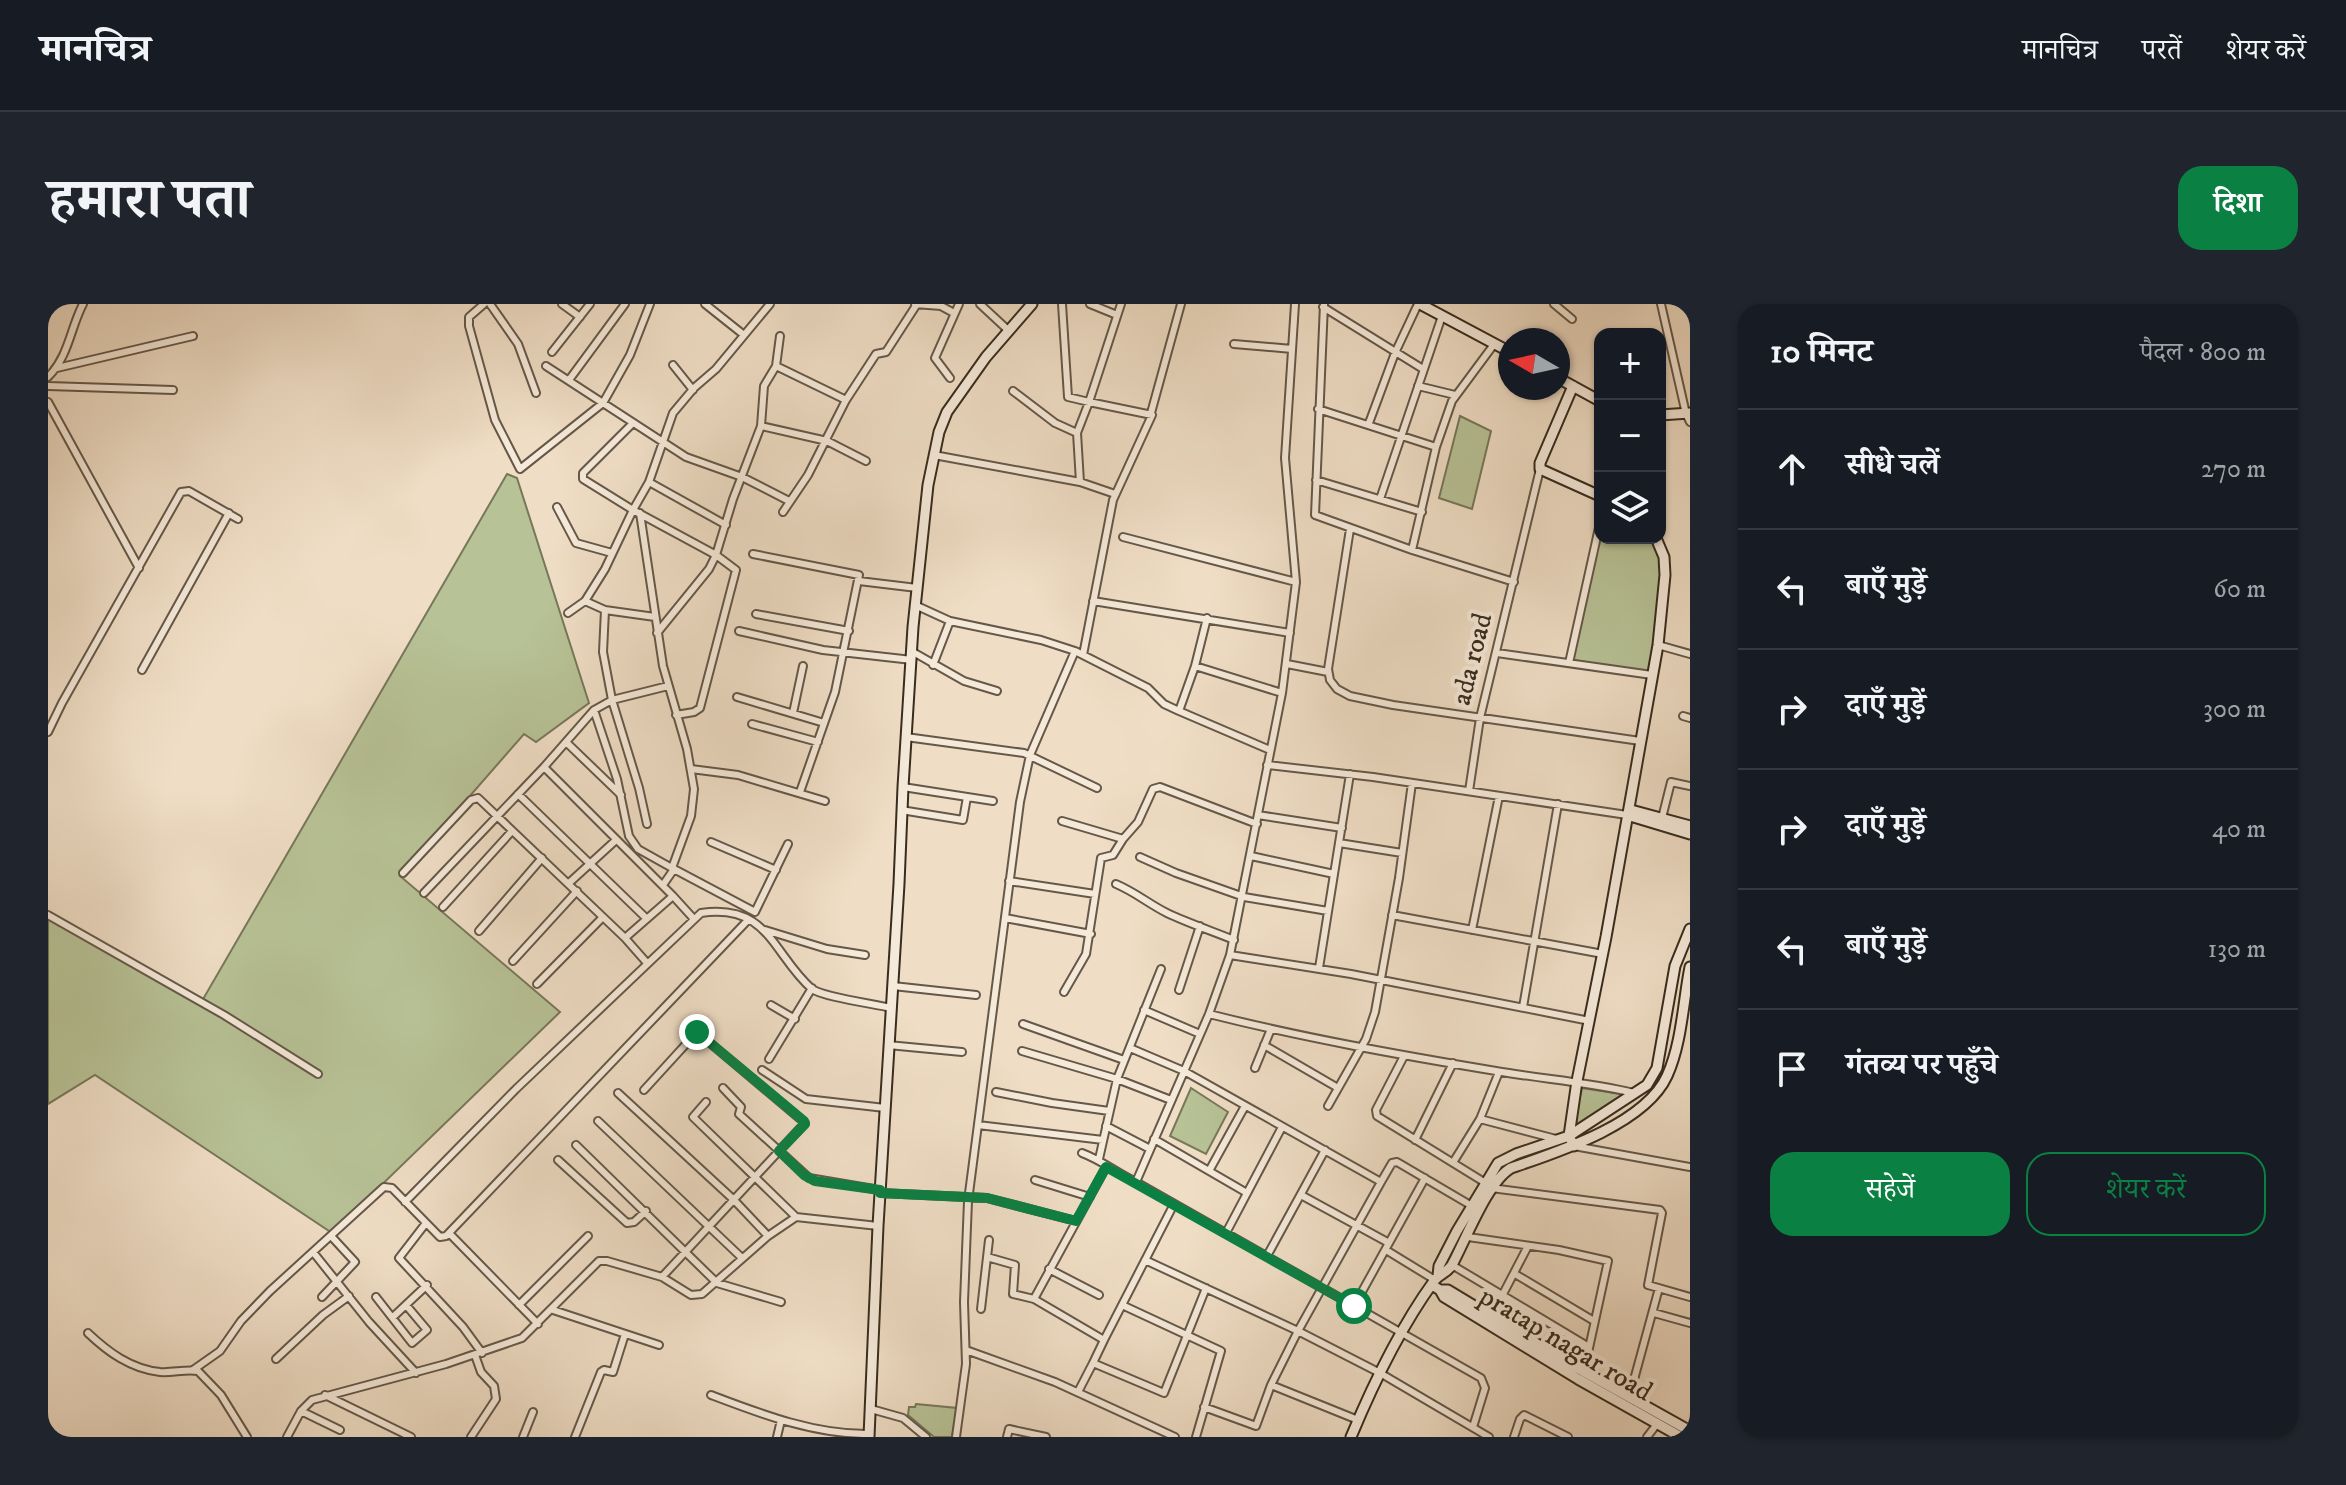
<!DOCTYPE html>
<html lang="hi">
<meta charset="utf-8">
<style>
:root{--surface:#171b24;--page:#20242c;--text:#f1f3f6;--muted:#9ea1a6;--line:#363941;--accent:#0b8043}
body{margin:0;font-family:"IM FELL DW Pica","Noto Serif Devanagari",serif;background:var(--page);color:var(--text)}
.controls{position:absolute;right:24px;top:24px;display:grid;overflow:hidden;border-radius:16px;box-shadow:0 2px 6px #0004}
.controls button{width:72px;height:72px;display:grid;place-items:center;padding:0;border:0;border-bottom:2px solid var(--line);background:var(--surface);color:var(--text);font:40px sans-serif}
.compass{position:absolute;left:1450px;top:24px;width:72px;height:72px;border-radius:50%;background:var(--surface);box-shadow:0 2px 6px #0004;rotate:279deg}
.stop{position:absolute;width:24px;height:24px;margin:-18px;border:6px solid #0b8043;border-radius:50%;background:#fff}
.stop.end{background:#0b8043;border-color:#fff;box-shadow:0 2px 8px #0008}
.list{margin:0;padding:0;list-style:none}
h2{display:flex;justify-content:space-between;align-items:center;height:104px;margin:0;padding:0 32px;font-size:34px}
h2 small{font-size:26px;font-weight:400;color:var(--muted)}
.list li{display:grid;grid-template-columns:52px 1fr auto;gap:24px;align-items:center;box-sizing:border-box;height:120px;padding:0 32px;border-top:2px solid var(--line)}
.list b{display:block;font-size:30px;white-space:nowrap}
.list em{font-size:26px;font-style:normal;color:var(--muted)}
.actions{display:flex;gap:16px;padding:24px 32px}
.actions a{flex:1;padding:18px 0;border:2px solid var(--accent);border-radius:24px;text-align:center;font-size:28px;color:var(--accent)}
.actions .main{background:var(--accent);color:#fff}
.icon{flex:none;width:44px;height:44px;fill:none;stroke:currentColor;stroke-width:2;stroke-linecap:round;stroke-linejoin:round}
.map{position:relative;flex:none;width:1642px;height:1133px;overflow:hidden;border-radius:24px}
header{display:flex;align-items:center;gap:48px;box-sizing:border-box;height:112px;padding:0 40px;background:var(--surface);border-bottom:2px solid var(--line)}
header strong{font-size:38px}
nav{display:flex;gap:44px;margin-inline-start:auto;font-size:28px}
.intro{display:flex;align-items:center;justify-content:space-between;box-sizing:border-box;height:192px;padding:0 48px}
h1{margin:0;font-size:56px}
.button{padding:20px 36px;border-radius:24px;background:var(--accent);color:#fff;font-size:28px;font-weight:700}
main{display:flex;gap:48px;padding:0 48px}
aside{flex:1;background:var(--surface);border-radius:24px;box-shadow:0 2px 6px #0004}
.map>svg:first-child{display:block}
.green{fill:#b7c296;stroke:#77775a;stroke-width:2}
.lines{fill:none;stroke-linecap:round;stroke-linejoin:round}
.street-casing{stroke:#655848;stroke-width:10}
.secondary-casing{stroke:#372c1e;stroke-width:13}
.street{stroke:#f5e9d9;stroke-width:6}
.secondary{stroke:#f5e9d9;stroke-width:9}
.route{stroke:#0b8043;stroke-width:10}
.labels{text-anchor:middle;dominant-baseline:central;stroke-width:8;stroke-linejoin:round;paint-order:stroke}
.street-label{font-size:28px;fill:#372c1e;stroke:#f5e9d9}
</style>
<header>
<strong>मानचित्र</strong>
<nav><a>मानचित्र</a><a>परतें</a><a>शेयर करें</a></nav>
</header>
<div class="intro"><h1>हमारा पता</h1><a class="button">दिशा</a></div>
<main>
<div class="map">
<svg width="1642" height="1133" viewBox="0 0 1642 1133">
<rect width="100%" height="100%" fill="#efddc5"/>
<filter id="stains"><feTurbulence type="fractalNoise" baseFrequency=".0025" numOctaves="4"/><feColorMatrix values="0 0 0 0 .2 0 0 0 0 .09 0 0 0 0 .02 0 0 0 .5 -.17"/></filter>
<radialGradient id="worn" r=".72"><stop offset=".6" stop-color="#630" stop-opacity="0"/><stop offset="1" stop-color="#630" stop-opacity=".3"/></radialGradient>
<path class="green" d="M 1412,112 L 1443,127 L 1424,205 L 1391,194 Z
M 459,170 L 469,174 L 541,399 L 488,438 L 476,430 L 352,572 L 512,708 L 284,929 L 47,771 L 0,800 L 0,614 L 154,697 Z
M 1552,234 L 1606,234 L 1616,253 L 1615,294 L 1601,368 L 1525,356 Z
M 1143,784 L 1180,808 L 1158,850 L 1122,832 Z
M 1534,784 L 1580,791 L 1524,827 Z
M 868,1100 L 909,1104 L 904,1133 L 886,1133 L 860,1111 L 861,1103 L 867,1103 Z"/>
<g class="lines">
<g class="street-casing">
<path id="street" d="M 436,0 L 421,13 L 421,22 L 447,116 L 472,165 L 555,99 L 582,51 L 602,0
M 442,0 L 470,40 L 488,89
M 514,0 L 532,13
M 657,0 L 696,31
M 867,0 L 893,2 L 906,9
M 932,0 L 961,27
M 1014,0 L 1020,93 L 1041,98 L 1029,129 L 1032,178
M 1042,0 L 1069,11
M 1247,0 L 1237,154 L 1248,278 L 1234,389 L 1182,651 L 1161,710 L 1088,878 L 1433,1074 L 1437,1084 L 1425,1123
M 1276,0 L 1267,211 L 1364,246 L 1466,278
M 1506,0 L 1524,15
M 1613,0 L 1638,110 L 1642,118
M 1275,3 L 1375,65
M 1186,40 L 1244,45
M 504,48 L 542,0
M 625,61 L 645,86
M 498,62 L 638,153 L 694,173 L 741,197
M 728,62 L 798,96
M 9,64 L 145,32
M 0,73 C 21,52 22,25 35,0
M 902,74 L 887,54 L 911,0
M 521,76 L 577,0
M 0,82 L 125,86
M 1370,82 L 1407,91
M 965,87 L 1007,119 L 1029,129
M 0,98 L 91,264
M 1270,105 L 1388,143
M 1103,109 L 1133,0
M 585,119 L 535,169 L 535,175 L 585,206 L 668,251 L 688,266 L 652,404 L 646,408 L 628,411
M 1321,119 L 1347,49 L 1370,0
M 713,122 L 779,137 L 818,157
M 886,151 L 1032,178 L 1067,190
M 1268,176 L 1374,208
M 601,178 L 678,221
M 1332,195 L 1394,12
M 509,203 L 528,239 L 564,249
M 735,208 L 760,171 L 798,96 L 828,50 L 838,48 L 869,0
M 592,209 L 615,362 L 639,445 L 646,485 L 643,512 L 624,564 L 707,608 L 740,540
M 1302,225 L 1280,365 L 1282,376 L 1289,385 L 1302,392 L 1345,401 L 1592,437
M 1075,233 L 1248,278
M 1364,246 L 1388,143 L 1404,97 L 1447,39
M 705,250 L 811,271 L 787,388 L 752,488
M 811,277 L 869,284
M 537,297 L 557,306 L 607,313
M 1045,297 L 1242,329
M 867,301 L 902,317 L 885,361
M 520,309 L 537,297 L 557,265 L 585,206 L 601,178 L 625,109 L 646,84 L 668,65 L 722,0
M 708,310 L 801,327
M 1159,314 L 1147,362 L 1131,407 L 1222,446
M 902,317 L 993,336 L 1027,347 L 1100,384 L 1116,400 L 1131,407
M 691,327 L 775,346 L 864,356
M 609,329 L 661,265 L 668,251 L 685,195 L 713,122 L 716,82 L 728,62 L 732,32
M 1610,341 L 1642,350
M 865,348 L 916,377 L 949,387
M 1449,349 L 1604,371
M 1035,351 L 1065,196 L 1104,111 L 1041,98 L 1073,0
M 1521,359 L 1552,219
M 1239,360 L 1280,368
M 1147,362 L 1234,389
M 94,366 L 181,209
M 689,393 L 776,419
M 546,406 L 569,475 L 581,532 L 590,545 L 624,564
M 745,409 L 755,362
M 1635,412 L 1642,414
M 704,420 L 770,438
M 0,428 L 14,399 L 133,188 L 141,187 L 190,215
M 858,433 L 976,449 L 1049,484
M 518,438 L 573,491
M 1219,461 L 1325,473 L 1579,511
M 496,463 L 546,406 L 564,396 L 555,348 L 557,306
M 643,465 L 690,471 L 777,497
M 855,483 L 945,497
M 1421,487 L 1432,414 L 1492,165
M 470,490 L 599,615
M 853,506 L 915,516 L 919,493
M 1210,511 L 1294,524
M 1614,514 L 1623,478 L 1642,482
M 1014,517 L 1075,535
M 599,520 L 591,484 L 564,396 L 620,382
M 663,538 L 728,566
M 1291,539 L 1354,549
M 1203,552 L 1286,570
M 1092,553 L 1128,569 L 1196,593 L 1280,607
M 355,569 L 423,496 L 430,494 L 577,634 L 599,659
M 961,577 L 1047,590
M 521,579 L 568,536
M 1068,580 C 1087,588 1101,600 1119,609 C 1140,619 1164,627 1186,636
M 615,581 L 626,565
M 376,589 L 496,463 L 625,592 L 577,634
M 625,592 L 645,614
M 395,603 L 464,527
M 0,611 L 176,711 L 270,770
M 1344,611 L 1555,650
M 957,614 L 1043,630
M 717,626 L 779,645 L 817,651
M 1424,626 L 1451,492
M 431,627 L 494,554
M 1182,651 L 1303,670 L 1542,717
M 465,657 L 529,587
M 1271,664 L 1302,470
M 489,680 L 555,613
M 845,682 L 928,691
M 1131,686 L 1152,622
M 1016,688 L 1038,650 L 1053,554 L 1065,551 L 1075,535 L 1090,518 L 1105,485 L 1112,483 L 1209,520
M 723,701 L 747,715
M 1475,703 L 1510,500
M 1096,706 L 1152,730
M 1161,710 C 1256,734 1352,751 1448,767 C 1494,775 1540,778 1586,789
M 975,720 L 1076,756
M 840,741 L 914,748
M 1216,741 L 1290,784
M 1082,744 L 1136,767 L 1333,878 L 1250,1027 L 1097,956
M 974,747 L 1069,775 L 1123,796
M 1356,752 L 1328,806 L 1329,812 L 1436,878
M 721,755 L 764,684
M 1207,764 L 1223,725
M 714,766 L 758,795 L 837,804
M 675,784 L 693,803 L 691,810 L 761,874 L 832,886
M 596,786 L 649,728 L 757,819 L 614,973
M 948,788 L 1004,799 L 1061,807
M 570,789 L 686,896 L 720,932
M 1280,802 L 1318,735 L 1327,708 L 1351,574 L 1364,479
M 1432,815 L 1508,835
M 550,817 L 694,954
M 930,821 L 1055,836
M 1058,822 L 1102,845
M 1106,835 L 1199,889
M 1367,836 L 1405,759
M 528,841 L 669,979 L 733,998
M 1526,842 L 1642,863
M 1034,849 C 1053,856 1069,869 1088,878
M 1051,855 L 1069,775 L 1113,665
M 510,856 L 579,919 L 586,918 L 598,907
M 1406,857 L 1432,815 L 1451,768
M 1161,867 L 1197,802
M 987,876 L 1042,893
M 1333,878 L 1344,859 L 1349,858 L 1424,902
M 1443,884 L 1612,906 L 1614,909 L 1600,981 L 1642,993
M 832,889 L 939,894 L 1028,917
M 1253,891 L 1341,939
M 357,898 L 468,785 L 653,609 C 721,599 725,651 764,685 C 775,693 827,700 843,704
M 748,913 L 830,922
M 378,919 L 351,954 L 415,1023 L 434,1049
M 401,929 L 490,1020
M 1178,929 L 1234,823
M 1420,933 L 1511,946 L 1560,957 L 1536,1067
M 1338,946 L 1387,976
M 265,948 L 321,1018 L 368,1069
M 1219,952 L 1277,846
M 939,953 L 967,961 L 965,990 L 986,995 L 1056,1036 L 1126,900
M 1404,961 L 1541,1043
M 1001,965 L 1051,991
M 1467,970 L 1546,1017
M 1455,990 L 1480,942
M 274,993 L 307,958 L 283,932
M 328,993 L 364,1039 L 379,1026 L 358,1001
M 986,995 L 1058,863
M 471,1001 L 540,932
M 1074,1001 L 1173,1047 L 1148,1133
M 1306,1002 L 1377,874
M 933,1005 L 941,936
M 505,1006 L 611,1041
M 1606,1009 L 1642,1019
M 345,1013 L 379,981
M 40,1029 C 60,1048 83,1065 112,1068 C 125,1069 137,1065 150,1067 L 173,1091 L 199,1133
M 1056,1036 L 1045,1059 L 1116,1089 L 1158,984
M 918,1046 L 1007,1078 L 1127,1133
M 228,1055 L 275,1011 L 301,992
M 145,1066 L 172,1047 L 193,1017 L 222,987 L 336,883 L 344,884 L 392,933 L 398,932 L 700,616
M 1223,1081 L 1310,1116
M 1030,1088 L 1045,1059
M 277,1091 L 363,1133
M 663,1091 C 713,1110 767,1131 822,1130
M 1581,1094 L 1611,984
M 1156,1103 L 1208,1122 L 1223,1081 L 1250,1027 L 1332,1069 L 1441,1133
M 823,1105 L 855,1114 L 878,1133
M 253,1107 L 292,1126
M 239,1133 L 253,1107 L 264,1096 L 398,1060 L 474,1034 L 551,957 L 559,957 L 614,973 L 643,991 L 654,990 L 720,932 L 748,913 L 645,813 L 658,798
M 423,1133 L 448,1095 L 446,1082 L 433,1068 L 427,1051
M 475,1133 L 485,1108
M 527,1133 L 553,1068 L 556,1066 L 565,1068 L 577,1030
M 729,1133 L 733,1116
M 908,1133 L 918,1060 L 916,998 L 920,897 L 972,498 L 982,451 L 1027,347
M 959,1133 L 961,1125 L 998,1133
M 1466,1133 L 1472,1115 L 1476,1111 L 1520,1133
M 1599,1133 L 1609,1120"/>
</g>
<g class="secondary-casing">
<path id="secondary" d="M 1372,0 L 1462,48
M 1510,74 L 1552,97
M 1525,82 L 1492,159 L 1492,165 L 1552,192
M 1612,111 L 1642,109
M 1583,506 L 1642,522
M 1579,511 L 1642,530
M 1526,842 L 1521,832 L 1529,777 L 1558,633 L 1610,341 L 1617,271 L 1616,253 L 1608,234
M 1390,972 L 1391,962 L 1409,927 L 1450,859 L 1468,850 L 1521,832 L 1599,781 L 1609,764 L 1627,662 L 1642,625
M 1384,981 L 1392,986 L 1396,993 L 1530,1075 L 1633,1133
M 1392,986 L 1400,986 L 1524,1061 L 1642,1127
M 821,1133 L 830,922 L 851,580 L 855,483 L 865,323 L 880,181 L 891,128 L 899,108 L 938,53 L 984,0
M 1303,1133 C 1325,1080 1352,1024 1386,977 C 1391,970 1399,969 1404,961 C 1418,935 1440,877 1463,864 C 1510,848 1597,820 1619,772 C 1634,739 1635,698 1642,663"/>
</g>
<use href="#street" class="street"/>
<use href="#secondary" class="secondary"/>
</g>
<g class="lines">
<path class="route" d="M 649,728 L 756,817 L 757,820 L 731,847 L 756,871 L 767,877 L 832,886 L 832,889 L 939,894 L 1028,917 L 1058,863 L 1306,1002"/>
</g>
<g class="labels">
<g class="street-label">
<text transform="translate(1424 355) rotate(-76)">ada road</text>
<text transform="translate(1518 1040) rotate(31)">pratap nagar road</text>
</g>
</g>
<rect width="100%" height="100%" filter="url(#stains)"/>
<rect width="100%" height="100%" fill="url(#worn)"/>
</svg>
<div class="controls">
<button>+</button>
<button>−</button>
<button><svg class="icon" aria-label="layers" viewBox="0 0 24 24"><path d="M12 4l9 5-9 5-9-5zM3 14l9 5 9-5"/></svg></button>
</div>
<svg class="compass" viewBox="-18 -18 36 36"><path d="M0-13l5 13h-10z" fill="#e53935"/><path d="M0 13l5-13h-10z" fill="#9ea1a6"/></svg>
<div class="stop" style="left:1306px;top:1002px"></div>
<div class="stop end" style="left:649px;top:728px"></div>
</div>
<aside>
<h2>10 मिनट<small>पैदल · 800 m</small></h2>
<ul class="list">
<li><svg class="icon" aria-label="ahead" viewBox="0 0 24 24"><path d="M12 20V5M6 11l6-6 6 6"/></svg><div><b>सीधे चलें</b></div><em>270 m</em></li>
<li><svg class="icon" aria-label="left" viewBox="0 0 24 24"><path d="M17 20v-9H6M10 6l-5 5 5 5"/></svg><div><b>बाएँ मुड़ें</b></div><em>60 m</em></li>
<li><svg class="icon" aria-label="right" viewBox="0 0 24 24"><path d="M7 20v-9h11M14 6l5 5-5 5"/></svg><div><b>दाएँ मुड़ें</b></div><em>300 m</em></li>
<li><svg class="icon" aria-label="right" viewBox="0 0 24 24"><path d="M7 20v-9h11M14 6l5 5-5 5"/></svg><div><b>दाएँ मुड़ें</b></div><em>40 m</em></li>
<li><svg class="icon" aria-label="left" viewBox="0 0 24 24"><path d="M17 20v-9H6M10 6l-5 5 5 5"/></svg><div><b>बाएँ मुड़ें</b></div><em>130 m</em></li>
<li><svg class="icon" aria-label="arrive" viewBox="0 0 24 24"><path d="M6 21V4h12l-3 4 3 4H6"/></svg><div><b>गंतव्य पर पहुँचे</b></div></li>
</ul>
<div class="actions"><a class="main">सहेजें</a><a>शेयर करें</a></div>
</aside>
</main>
